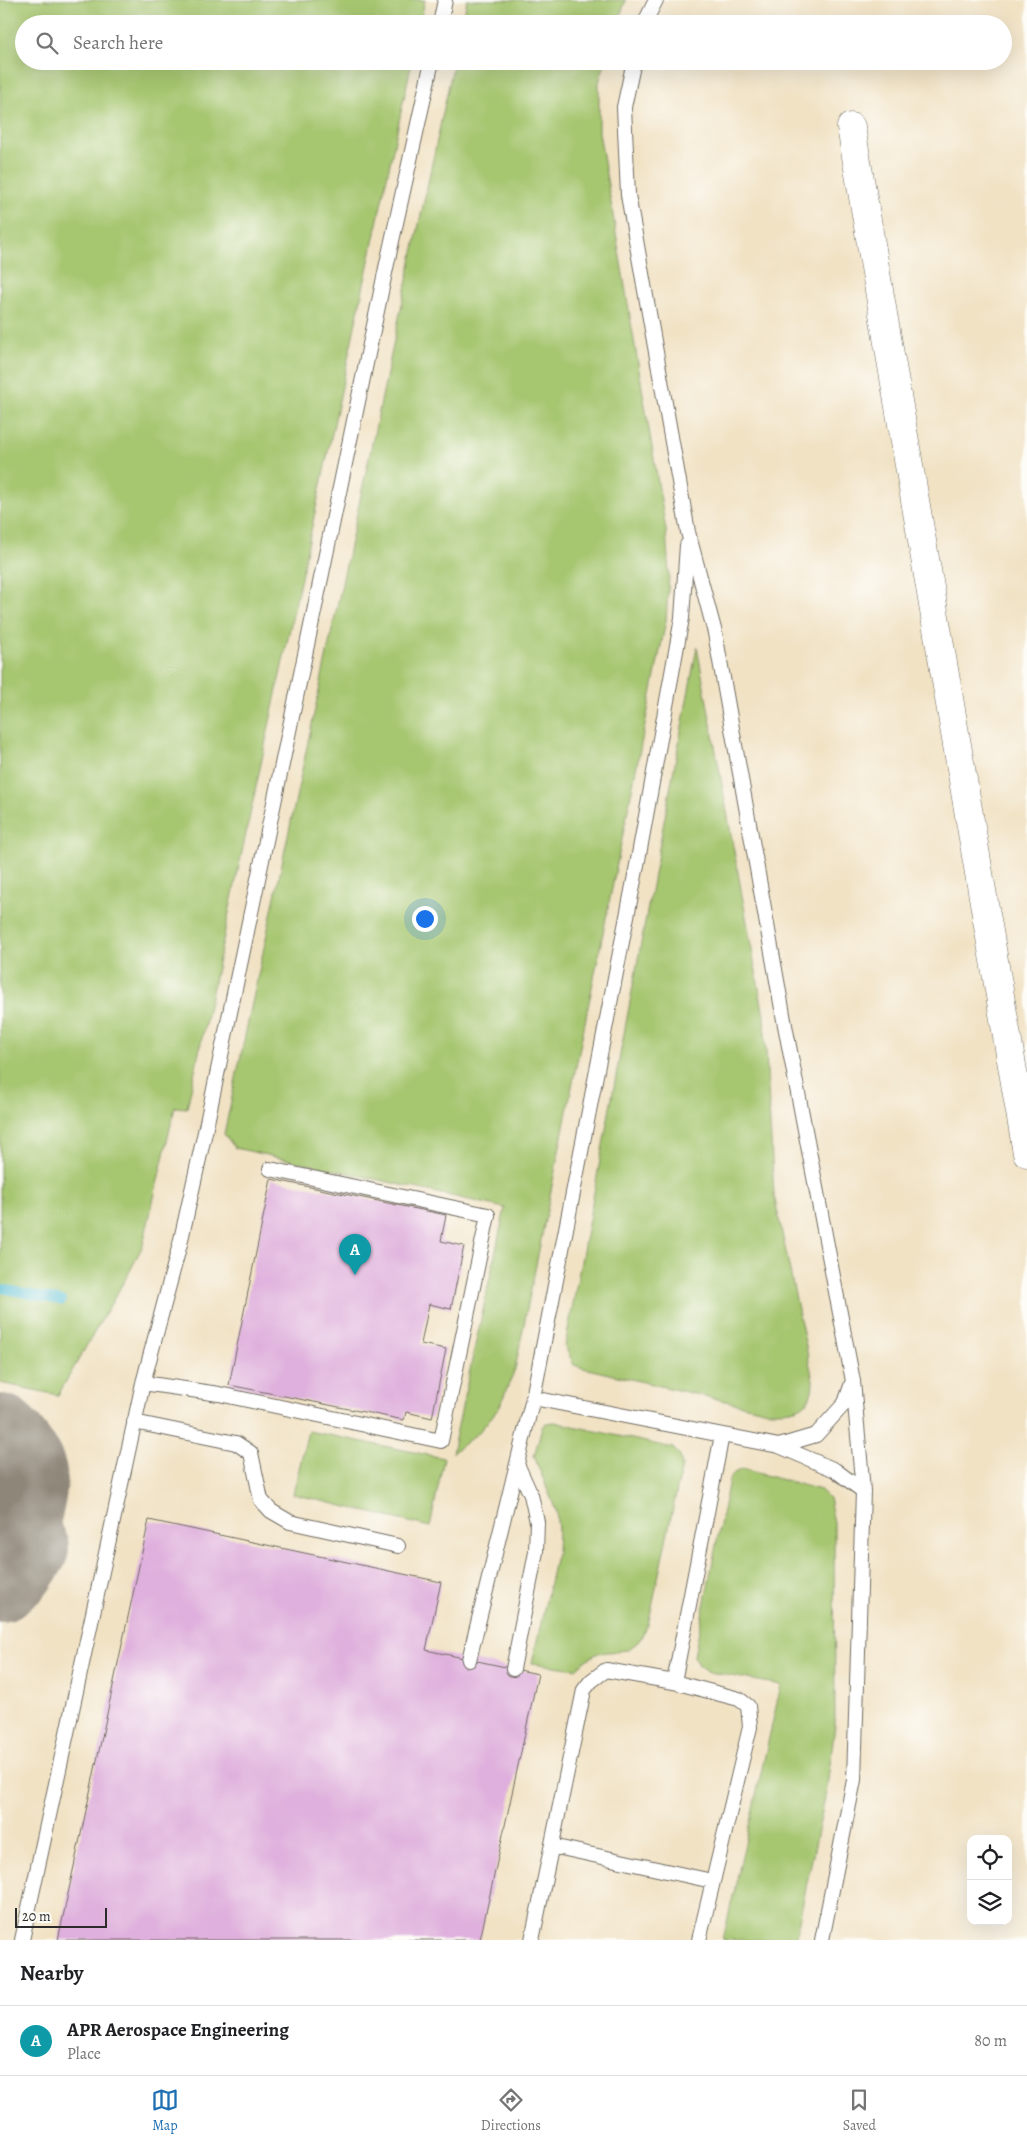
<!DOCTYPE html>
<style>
:root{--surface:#fff;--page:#f2f2f2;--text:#202124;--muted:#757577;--line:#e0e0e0;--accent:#1f6fb2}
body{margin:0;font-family:Alegreya,serif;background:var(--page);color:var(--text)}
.controls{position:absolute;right:15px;bottom:15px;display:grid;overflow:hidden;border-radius:10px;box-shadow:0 5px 20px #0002}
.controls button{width:45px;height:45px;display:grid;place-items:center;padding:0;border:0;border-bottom:1px solid var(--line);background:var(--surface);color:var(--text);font:25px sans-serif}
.scale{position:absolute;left:15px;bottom:12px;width:92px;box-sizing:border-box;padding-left:5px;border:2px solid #2b2b2b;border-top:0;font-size:14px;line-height:18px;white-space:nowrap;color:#2b2b2b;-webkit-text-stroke:4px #fdfcf7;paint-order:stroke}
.you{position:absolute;left:424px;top:918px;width:18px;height:18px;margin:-12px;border:4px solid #fff;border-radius:50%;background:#1a73e8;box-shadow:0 0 0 8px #1a73e833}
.badge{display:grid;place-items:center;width:32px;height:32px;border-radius:50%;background:var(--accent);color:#fff;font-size:16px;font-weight:700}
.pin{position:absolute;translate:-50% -41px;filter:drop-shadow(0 1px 2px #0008)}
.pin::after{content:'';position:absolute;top:26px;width:18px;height:15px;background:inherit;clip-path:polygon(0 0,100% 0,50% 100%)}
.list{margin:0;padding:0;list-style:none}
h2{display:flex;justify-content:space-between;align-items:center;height:65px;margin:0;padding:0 20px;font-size:21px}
h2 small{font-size:16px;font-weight:400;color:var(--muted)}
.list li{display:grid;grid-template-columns:32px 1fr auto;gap:15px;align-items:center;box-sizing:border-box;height:70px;padding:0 20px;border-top:1px solid var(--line)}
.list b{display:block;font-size:19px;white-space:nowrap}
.list p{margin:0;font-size:16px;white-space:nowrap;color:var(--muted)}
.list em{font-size:16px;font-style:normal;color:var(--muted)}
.icon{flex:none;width:28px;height:28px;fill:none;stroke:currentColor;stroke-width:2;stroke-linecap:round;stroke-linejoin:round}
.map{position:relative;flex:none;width:1027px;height:1940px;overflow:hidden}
.search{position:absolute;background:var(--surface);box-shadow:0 5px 20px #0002;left:15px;right:15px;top:15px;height:55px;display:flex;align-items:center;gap:12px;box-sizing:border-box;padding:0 18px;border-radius:28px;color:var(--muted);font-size:19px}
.sheet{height:135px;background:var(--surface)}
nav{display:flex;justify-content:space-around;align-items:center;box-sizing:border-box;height:70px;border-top:1px solid var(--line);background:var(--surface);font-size:14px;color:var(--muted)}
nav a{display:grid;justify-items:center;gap:2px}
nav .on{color:var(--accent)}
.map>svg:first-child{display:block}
.green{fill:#a6c66f;stroke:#68784d}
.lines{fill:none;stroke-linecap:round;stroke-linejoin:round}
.stream{stroke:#57bed4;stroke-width:9}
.taxiway{stroke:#8e8678;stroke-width:82}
.building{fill:#dfb0dd}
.lane-casing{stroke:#706b61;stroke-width:16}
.street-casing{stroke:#706b61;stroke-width:29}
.lane{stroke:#fff;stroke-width:14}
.street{stroke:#fff;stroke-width:28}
</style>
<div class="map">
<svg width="1027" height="1940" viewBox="0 0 1027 1940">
<rect width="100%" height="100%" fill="#fdfcf7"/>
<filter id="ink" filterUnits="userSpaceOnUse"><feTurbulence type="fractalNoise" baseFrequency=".02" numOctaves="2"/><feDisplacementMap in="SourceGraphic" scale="10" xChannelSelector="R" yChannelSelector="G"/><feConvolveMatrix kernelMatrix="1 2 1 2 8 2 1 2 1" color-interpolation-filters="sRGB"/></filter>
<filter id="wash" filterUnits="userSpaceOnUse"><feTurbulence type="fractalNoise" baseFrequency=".0096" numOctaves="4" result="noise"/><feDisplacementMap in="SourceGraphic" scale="20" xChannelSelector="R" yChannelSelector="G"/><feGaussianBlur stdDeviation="1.12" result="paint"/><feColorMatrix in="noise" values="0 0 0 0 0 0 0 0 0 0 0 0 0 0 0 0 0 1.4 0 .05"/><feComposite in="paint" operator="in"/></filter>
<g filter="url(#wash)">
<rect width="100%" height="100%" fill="#f1e2c4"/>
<path class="green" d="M 0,0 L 425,0 L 420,24 L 24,24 L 24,61 L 412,61 L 187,1108 L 175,1107 L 143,1245 L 130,1271 L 58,1395 L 0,1383 Z
M 467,0 L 626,0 L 617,24 L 462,24 Z
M 454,61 L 606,61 L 599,82 L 599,132 L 666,530 L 669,575 L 666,621 L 515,1369 L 499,1408 L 478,1433 L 452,1453 L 505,1208 L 235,1148 L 224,1134 Z
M 697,647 L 764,1016 L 774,1195 L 813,1380 C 813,1411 794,1411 768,1411 L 583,1368 L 574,1365 L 565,1346 Z
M 555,1422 L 673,1448 L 680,1456 L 682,1466 L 648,1625 L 639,1641 L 628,1650 L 598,1653 L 586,1660 L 576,1669 L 532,1663 L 557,1551 L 558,1530 L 556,1511 L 534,1456 L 542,1427 L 546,1423 Z
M 308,1431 L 444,1458 L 430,1527 L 293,1494 Z
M 742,1469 L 821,1490 L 829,1498 L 834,1523 L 835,1725 L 827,1788 L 795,1940 L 723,1940 L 781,1685 L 709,1672 L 698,1665 L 694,1656 L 729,1480 L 734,1473 Z"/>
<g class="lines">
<path class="stream" d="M 0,1288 L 62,1301"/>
<path class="taxiway" d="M 0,1435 C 9,1444 23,1461 26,1473 C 29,1488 20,1516 16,1530 L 28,1548 L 15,1568 L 0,1581"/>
</g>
<g id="blocks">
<path class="building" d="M 271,1179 L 446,1215 L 441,1241 L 464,1246 L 451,1309 L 429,1304 L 421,1344 L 446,1349 L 432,1418 L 406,1412 L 404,1420 L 229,1385 Z
M 149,1520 L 441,1582 L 426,1650 L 538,1674 L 480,1940 L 58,1940 Z"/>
</g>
</g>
<g filter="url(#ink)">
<use href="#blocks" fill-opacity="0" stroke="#706b61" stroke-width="1"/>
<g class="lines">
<g class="lane-casing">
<path id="lane" d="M 440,24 L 445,0
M 644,24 L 656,0
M 634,61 L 624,107 L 628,195 L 688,532 L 715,633 L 784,1020 L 853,1381 L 863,1491 L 854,1780 L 822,1940
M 143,1383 L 219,1394 L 441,1441 L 488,1215 L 270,1169
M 852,1383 L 845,1403 L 816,1435 L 779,1446 L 835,1470 L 863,1491
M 533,1398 L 779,1446
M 134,1422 L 236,1443 L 251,1453 L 261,1500 L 271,1511 L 290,1522 L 398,1546
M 469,1660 L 533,1398 L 638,860 L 682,618 L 687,545
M 513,1669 L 536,1552 L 537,1522 L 531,1495 L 517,1464
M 674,1682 L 722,1435
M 552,1846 L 712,1881
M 22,1940 L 143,1383 L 180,1244 L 205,1132 L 386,268 L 432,61
M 532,1940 L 584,1690 L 591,1681 L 606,1670 L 674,1682 L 739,1699 L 748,1706 L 750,1727 L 699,1940"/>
</g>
<g class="street-casing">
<path id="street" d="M 851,127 L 1027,1153"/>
</g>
<use href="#lane" class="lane"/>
<use href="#street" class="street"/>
</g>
</g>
</svg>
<div class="controls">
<button><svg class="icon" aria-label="locate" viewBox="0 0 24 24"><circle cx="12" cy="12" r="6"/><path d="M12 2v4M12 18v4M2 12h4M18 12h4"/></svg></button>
<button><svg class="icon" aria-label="layers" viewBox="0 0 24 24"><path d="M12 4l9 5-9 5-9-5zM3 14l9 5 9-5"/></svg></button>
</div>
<div class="scale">20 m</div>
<div class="you"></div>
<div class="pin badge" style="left:355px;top:1275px;background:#0f9aa8">A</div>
<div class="search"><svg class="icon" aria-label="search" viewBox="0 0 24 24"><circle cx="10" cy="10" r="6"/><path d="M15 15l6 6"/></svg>Search here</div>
</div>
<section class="sheet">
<h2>Nearby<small></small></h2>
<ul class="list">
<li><span class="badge" style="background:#0f9aa8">A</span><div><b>APR Aerospace Engineering</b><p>Place</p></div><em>80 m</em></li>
</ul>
</section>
<nav>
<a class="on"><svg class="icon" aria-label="map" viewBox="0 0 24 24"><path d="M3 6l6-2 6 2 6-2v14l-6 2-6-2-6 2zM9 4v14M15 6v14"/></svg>Map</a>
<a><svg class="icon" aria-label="directions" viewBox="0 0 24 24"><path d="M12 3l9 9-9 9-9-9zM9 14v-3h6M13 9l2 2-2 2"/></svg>Directions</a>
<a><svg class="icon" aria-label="saved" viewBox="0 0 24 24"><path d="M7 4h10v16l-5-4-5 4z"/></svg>Saved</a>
</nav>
